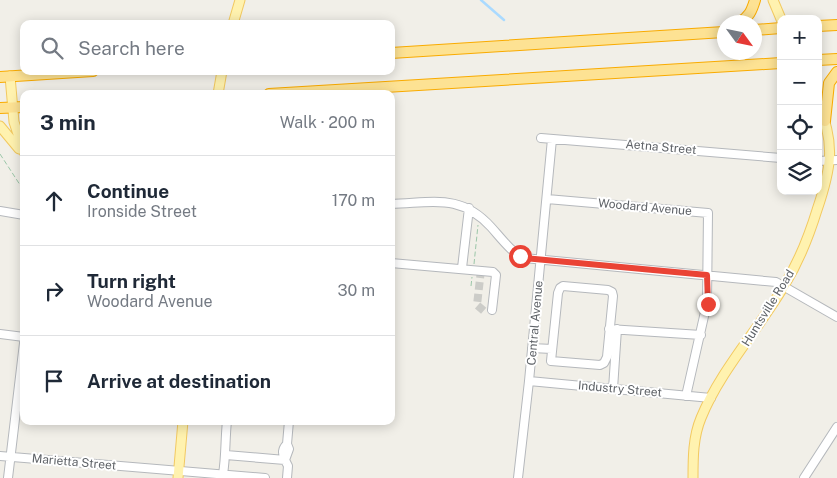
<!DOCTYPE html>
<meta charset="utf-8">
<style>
:root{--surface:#fff;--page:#f6f6f7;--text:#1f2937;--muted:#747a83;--line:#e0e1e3}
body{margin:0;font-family:"Public Sans",sans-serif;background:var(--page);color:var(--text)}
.controls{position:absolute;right:15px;top:15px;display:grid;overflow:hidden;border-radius:10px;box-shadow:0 2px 12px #0003}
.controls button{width:45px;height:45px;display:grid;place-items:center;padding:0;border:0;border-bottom:1px solid var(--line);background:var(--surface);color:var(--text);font:25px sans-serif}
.compass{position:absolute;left:717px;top:15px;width:45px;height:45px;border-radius:50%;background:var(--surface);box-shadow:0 2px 12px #0003;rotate:123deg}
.stop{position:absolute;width:15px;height:15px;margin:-11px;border:4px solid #ea4335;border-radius:50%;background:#fff}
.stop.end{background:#ea4335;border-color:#fff;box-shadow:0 1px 5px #0008}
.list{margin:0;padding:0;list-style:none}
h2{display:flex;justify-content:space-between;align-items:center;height:65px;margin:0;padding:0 20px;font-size:21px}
h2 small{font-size:16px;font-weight:400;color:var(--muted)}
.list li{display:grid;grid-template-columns:32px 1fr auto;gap:15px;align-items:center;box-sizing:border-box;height:90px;padding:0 20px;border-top:1px solid var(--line)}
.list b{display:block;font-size:19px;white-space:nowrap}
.list p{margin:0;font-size:16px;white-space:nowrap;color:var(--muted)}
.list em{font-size:16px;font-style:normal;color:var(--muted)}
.icon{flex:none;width:28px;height:28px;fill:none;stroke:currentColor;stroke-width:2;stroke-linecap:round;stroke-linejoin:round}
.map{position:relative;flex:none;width:837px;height:478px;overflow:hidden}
.search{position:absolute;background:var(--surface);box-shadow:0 2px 12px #0003;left:20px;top:20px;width:375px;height:55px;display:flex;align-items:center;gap:12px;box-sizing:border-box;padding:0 18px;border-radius:10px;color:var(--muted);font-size:19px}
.panel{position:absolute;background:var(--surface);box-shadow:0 2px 12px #0003;left:20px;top:90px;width:375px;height:335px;border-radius:10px}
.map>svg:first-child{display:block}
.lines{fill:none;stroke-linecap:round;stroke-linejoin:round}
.stream{stroke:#aadaff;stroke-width:2.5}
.minor-tunnel{stroke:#ccccc8;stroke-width:8;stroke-dasharray:8 4;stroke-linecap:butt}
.minor-casing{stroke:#b5b8bc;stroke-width:10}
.major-casing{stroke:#f2c960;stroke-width:11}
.highway-casing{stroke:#f9ab00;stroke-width:12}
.path{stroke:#9cc7a9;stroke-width:1;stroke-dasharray:5 2.5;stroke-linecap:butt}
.minor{stroke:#fff;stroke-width:8}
.major{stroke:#fff2af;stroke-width:9}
.highway{stroke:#fde293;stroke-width:10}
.route{stroke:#ea4335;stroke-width:6}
.labels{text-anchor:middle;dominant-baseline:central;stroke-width:4;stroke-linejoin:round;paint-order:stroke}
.street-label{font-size:12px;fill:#5f6368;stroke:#fff}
</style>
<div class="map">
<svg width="837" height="478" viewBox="0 0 837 478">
<rect width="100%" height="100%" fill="#f1efe8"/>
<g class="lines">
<path class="stream" d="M 481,0 L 504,20"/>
<path class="minor-tunnel" d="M 481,270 L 477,305 L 484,311"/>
<g class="minor-casing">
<path id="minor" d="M 541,138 L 781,158
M 818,161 L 837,160
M 547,199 L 708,213 L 707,303 L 686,396
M 391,204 C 433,203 460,193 491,227 C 501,238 511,252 524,258 L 776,282 L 837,317
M 0,211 L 24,215
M 391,263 L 493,272 L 496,275 L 492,310
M 462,268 L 469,208
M 563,286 L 608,290 L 612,292 L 613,296 L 607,357 L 604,363 L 600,365 L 551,361 L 558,293 L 560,288 Z
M 609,329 L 701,335
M 0,334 L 24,337
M 532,348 L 552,349
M 529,381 L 711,398
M 613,389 L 617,329
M 287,444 L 289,449 L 285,460 C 282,453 282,449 287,444 Z
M 287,444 L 289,421
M 226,455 L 285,460 L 288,466 L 287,478
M 0,456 L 265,478
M 223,474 C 226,456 225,439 227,421
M 8,478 L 24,343
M 518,478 L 529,381 L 552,139
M 804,478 L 837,427"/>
</g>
<g class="major-casing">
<path id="major" d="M 773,0 L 781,19
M 233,24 L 240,0
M 10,76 L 14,122 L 24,152
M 218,94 L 222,71
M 0,126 L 19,149
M 178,478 L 183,421
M 693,478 C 693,458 693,437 701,418 C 720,371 758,330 784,286 C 798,263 809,236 817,210 C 831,169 836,144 818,103"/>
</g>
<g class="highway-casing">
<path id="highway" d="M 739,22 C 749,18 752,10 755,0
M 818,26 L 837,25
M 754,30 L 781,28
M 391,53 L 724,32
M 818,60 L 837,59
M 0,77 L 93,71
M 269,94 L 781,63
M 0,108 L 24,107
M 825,121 L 829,83 L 837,72"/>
</g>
<path class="path" d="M 0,154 L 24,191
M 474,264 L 478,225
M 471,286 L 472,277"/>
<use href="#minor" class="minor"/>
<use href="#major" class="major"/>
<use href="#highway" class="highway"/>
</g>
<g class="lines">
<path class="route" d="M 520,256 L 524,258 L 707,275 L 708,304"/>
</g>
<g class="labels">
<g class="street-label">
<text transform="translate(661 147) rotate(5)">Aetna Street</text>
<text transform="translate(645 207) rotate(5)">Woodard Avenue</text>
<text transform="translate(768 308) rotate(-58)">Huntsville Road</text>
<text transform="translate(535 323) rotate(-85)">Central Avenue</text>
<text transform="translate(620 389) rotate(5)">Industry Street</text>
<text transform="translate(74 462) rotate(5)">Marietta Street</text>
</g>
</g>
</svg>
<div class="controls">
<button>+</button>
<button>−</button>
<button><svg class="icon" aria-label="locate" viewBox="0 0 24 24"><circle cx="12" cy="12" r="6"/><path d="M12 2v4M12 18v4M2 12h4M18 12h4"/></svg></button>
<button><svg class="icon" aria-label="layers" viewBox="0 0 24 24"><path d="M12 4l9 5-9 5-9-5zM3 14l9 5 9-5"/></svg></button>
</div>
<svg class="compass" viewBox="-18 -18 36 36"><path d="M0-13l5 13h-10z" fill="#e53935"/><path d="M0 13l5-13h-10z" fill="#747a83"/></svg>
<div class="stop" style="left:520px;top:256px"></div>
<div class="stop end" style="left:708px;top:304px"></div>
<div class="search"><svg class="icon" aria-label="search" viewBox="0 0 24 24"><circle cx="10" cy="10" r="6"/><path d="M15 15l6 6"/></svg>Search here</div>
<section class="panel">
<h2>3 min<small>Walk · 200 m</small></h2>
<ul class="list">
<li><svg class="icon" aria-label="ahead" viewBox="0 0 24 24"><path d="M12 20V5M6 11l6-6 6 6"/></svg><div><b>Continue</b><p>Ironside Street</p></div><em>170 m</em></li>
<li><svg class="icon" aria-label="right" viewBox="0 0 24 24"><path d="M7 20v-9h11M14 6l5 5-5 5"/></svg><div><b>Turn right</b><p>Woodard Avenue</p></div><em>30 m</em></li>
<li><svg class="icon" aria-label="arrive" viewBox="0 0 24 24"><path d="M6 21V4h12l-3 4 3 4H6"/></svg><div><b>Arrive at destination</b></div></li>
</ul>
</section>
</div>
